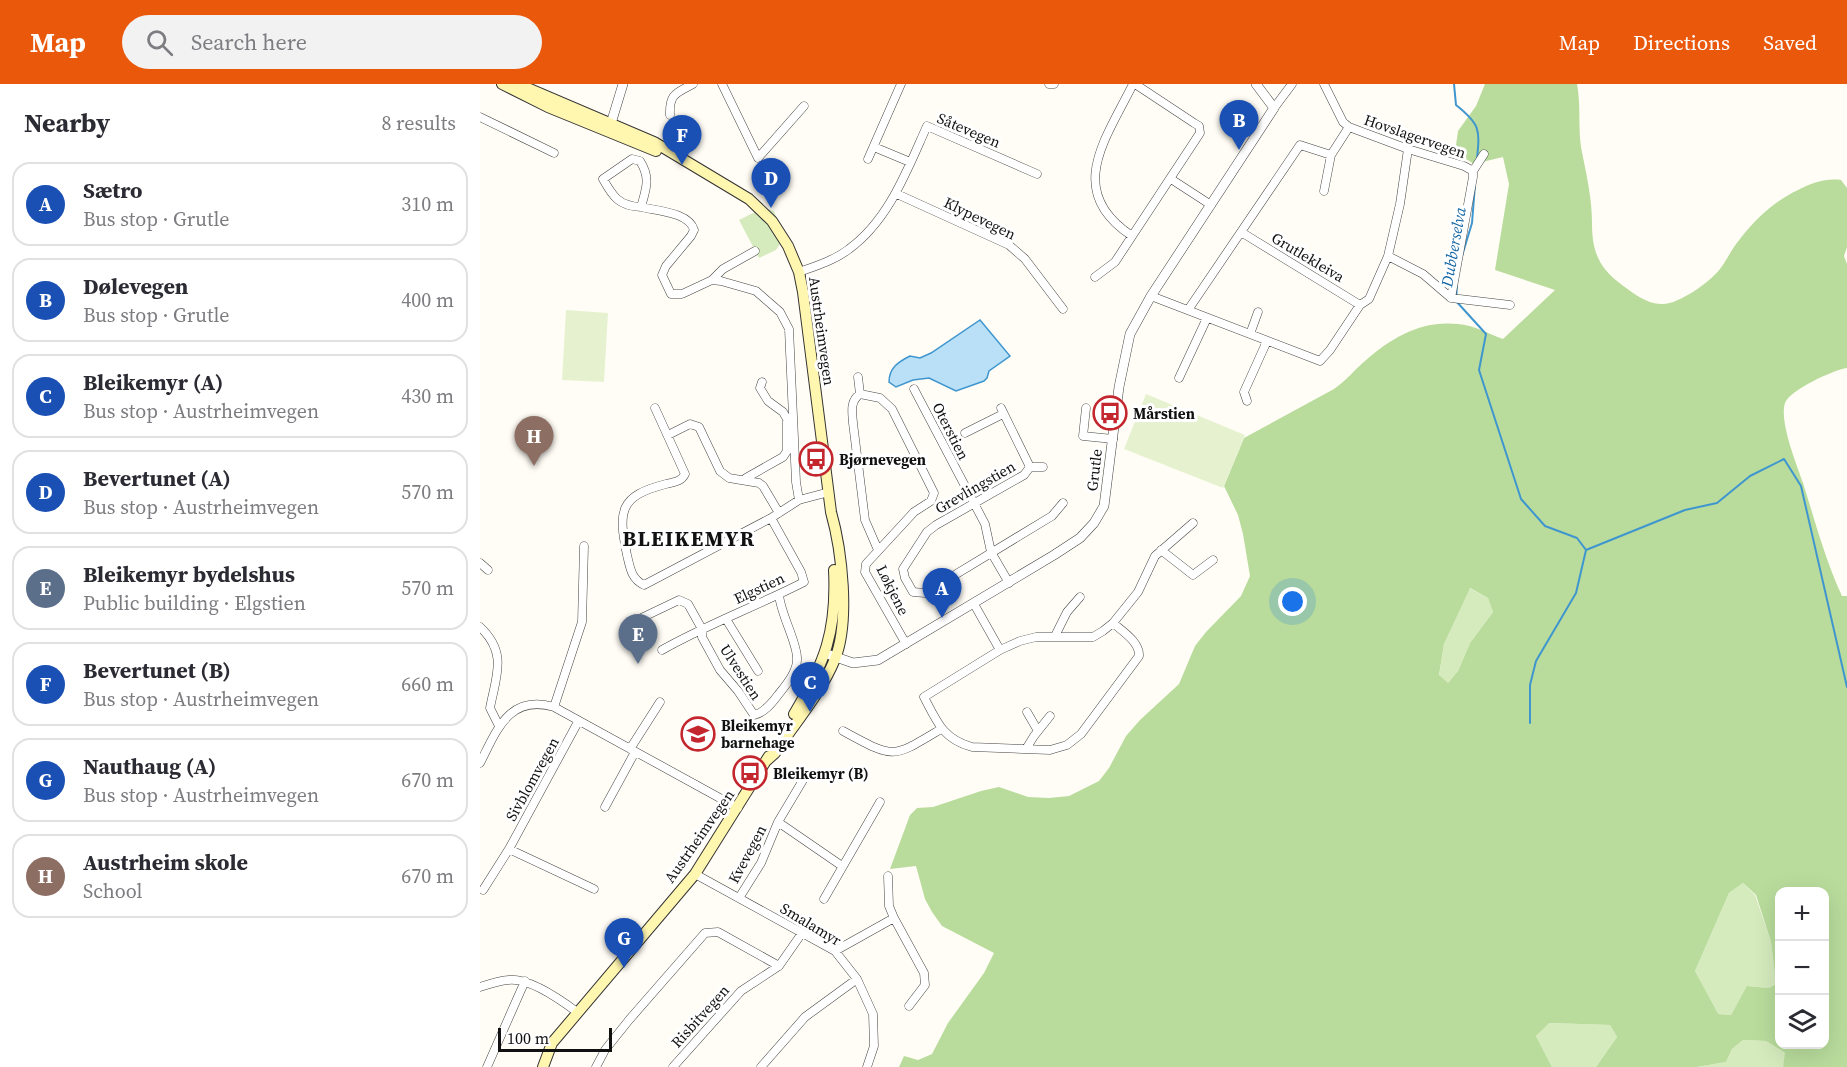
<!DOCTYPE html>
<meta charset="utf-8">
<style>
:root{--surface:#fff;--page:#f2f2f3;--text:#2b2b33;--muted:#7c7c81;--line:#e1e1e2;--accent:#ea580c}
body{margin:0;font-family:"Source Serif 4",serif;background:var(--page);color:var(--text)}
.controls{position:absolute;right:18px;bottom:18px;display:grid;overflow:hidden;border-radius:12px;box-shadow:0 6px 24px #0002}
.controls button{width:54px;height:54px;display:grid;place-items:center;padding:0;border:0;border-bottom:2px solid var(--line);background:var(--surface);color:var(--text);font:30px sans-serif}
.scale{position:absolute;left:18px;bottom:15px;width:114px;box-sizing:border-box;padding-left:6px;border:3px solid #111;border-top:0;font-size:16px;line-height:21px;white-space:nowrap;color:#111;-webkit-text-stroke:4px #fff;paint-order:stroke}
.you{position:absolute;left:813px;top:518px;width:21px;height:21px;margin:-15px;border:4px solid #fff;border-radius:50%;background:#1a73e8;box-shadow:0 0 0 9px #1a73e833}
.badge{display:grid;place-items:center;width:39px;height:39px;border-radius:50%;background:var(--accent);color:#fff;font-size:20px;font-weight:700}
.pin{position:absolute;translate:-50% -50px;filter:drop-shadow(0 2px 3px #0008)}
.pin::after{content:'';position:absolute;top:32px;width:21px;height:18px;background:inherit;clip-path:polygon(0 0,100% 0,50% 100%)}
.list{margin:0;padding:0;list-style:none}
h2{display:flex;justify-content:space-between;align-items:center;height:78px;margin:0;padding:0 24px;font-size:26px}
h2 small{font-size:20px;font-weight:400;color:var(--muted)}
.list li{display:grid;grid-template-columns:39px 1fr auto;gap:18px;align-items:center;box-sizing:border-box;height:84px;margin:0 12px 12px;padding:0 12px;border:2px solid var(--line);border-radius:18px}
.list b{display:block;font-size:22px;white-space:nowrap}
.list p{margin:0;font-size:20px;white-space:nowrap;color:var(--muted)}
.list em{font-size:20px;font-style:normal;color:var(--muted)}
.icon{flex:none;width:33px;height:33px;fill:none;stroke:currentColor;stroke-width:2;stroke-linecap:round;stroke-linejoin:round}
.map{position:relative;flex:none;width:1367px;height:983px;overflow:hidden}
header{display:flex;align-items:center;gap:36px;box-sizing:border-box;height:84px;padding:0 30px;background:var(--accent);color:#fff}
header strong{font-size:28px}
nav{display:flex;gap:33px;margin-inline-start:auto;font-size:21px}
.search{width:420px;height:54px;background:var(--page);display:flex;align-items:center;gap:15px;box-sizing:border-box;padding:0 21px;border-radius:33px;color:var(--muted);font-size:22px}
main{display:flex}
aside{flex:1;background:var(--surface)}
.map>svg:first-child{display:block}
.green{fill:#d5ebbd}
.forest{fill:#b9dc9c;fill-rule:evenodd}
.pitch{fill:#e6f2cf}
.water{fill:#b9e0f7;stroke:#3f96cf;stroke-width:1.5}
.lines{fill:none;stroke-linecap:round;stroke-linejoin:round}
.stream{stroke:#3f96cf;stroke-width:2}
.minor-casing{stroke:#444;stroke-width:9}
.tertiary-casing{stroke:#444;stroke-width:10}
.secondary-casing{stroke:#333;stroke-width:12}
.minor{stroke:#fff;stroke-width:8}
.tertiary{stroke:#fff;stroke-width:9}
.secondary{stroke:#fff6b0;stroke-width:10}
.labels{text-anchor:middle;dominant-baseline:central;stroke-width:6;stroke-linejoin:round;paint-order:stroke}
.street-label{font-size:15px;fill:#111;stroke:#fff}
.poi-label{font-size:15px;font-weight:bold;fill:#111;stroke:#fff;text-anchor:start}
.water-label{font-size:16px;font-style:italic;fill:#1768a6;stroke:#fff}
.district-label{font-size:21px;font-weight:bold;letter-spacing:1.5px;fill:#111;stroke:#fff}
</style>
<header>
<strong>Map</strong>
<div class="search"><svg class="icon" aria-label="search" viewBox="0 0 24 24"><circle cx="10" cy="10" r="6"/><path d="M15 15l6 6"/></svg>Search here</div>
<nav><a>Map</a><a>Directions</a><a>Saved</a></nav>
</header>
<main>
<aside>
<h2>Nearby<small>8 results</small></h2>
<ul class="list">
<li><span class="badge" style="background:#1a4fb4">A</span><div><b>Sætro</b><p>Bus stop · Grutle</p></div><em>310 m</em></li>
<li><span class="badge" style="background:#1a4fb4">B</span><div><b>Dølevegen</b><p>Bus stop · Grutle</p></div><em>400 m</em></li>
<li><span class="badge" style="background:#1a4fb4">C</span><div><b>Bleikemyr (A)</b><p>Bus stop · Austrheimvegen</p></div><em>430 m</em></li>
<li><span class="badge" style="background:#1a4fb4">D</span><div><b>Bevertunet (A)</b><p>Bus stop · Austrheimvegen</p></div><em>570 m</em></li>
<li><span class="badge" style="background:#5c6f8a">E</span><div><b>Bleikemyr bydelshus</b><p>Public building · Elgstien</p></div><em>570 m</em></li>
<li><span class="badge" style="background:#1a4fb4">F</span><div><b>Bevertunet (B)</b><p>Bus stop · Austrheimvegen</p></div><em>660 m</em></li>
<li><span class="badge" style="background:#1a4fb4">G</span><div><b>Nauthaug (A)</b><p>Bus stop · Austrheimvegen</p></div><em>670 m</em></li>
<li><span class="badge" style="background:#8d6e63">H</span><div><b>Austrheim skole</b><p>School</p></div><em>670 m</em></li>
</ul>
</aside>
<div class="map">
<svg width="1367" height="983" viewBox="0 0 1367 983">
<rect width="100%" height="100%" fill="#fffdf5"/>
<path class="green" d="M 283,124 L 294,127 L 304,154 L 296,166 L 279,174 L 259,136 Z
M 989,504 L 1008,514 L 1013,528 L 990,559 L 978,587 L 968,599 L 959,592 L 964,560 Z
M 1263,799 L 1275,811 L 1291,858 L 1296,900 L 1289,904 L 1268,902 L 1251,931 L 1237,930 L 1215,887 L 1249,809 Z
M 1068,939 L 1130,941 L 1137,953 L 1116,983 L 1072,983 L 1056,952 Z
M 1263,956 L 1286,957 L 1306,970 L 1303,983 L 1217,983 L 1246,978 L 1252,965 Z"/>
<path class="forest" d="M 1005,0 L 1097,0 C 1101,21 1098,42 1101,63 C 1106,89 1112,113 1112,139 C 1112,168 1119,184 1142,201 C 1153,209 1168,221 1183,220 C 1199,220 1230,198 1240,185 C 1247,176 1252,164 1260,155 C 1276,134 1295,117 1318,106 C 1332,99 1345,94 1361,96 L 1367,104 L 1367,163 L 1364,172 L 1367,180 L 1367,284 C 1353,286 1310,306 1305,319 C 1299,338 1317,381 1323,399 C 1335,437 1345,475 1362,512 L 1367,512 L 1367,983 L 1303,983 L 1305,969 L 1286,957 L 1263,956 L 1252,965 L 1246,978 L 1217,983 L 1116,983 L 1137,953 L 1130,941 L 1069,939 L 1056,952 L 1072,983 L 419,983 L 424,972 L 438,976 L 452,970 L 468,939 L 504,889 L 514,869 L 462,842 L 452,828 L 445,815 L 436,782 L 410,785 L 430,731 L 437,724 L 453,723 L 501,707 L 519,703 L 548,713 L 569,714 L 589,712 L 619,697 L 629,684 L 646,652 L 660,636 L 699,600 L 715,562 L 726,548 L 761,512 L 770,492 L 763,450 L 758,431 L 744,402 L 764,354 L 854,305 C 866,297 874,286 885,277 C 912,253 942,236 978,240 C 993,241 1009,250 1023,255 L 1075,206 L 1015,186 L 1029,100 L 1023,73 L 994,80 L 975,68 L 978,47 L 996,22 ZM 990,504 L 1008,514 L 1013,528 L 990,559 L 978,587 L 968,599 L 959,591 L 964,560 ZM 1263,799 L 1276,811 L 1291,858 L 1296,900 L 1289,904 L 1267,902 L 1251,931 L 1238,930 L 1215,887 L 1249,809 ZM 1300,808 L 1344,808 L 1344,960 L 1300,960 Z"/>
<path class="pitch" d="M 86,226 L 128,229 L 124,298 L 82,296 Z
M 666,310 L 765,351 L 743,404 L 644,365 Z"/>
<path class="water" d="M 500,236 L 530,272 L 509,287 L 507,294 L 504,297 L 476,307 L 449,294 L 433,296 L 416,303 L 409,298 C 409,284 418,278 430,272 L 440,274 L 451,269 Z"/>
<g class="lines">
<path class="stream" d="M 974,0 L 976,21 C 1000,40 1000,45 997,75
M 982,172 L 992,139 L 995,101
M 977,201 L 976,217 L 1006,250 L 999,286 L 1041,415 L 1065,442 L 1097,454 L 1106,466
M 1106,466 L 1205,426 L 1237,419 L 1270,392 L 1304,375 L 1321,402 L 1367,603
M 1050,639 L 1050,601 L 1056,577 L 1096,509 L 1106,466"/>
<g class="minor-casing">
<path id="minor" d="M 242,0 L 278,74 L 324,22
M 569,0 L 574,0
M 844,0 L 863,38 L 869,43 L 928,65 L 984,82 L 993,87 L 993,93 L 971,214 L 1030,221
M 794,24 L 812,0
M 190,31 C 189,10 196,9 213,0
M 0,33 L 74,69
M 394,63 L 430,78
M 928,65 L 920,120 L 908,172 L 943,190 L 971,214
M 152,75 L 160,77 C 171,94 166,105 161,123 C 139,122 133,113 123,95 Z
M 388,75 L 421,0
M 993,87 L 1004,70
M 691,95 L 731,121
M 844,107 L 851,71 L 869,43
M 417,110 L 529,161 L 545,175 L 583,225
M 161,123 C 177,127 209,128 214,146 L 211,152 L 186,182 L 182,191 L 191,210 L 202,210 L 232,196 L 241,197 L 276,207 L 300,228 L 309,245 L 316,398 L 319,416
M 761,148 L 880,221
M 652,152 C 584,107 626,55 653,0
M 319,188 C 336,182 355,176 369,165 C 409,136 427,86 447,42 L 557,90
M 615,193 L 635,178 L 720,49 L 719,42 L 714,39 L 655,0
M 232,196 L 243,185 L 275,167
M 671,212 L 840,277 L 850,266 L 880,221 L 889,215 L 908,172
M 708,226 L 820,61 L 851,71
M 770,250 L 778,228
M 378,293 L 380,310
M 699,294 L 727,234
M 434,305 L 505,440 L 511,468 L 529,499
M 767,317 L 764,308 L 787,257
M 175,324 L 205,390 C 201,398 194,398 186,400 C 139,412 138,427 147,471 C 150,483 151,495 164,501 L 291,434 L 319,416 L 349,408
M 521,324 L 550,383 L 544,391 L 456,441 L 447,448 L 423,485 L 425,494 L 433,508 L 445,509 L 572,432 L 583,419
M 606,324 L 603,352 L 633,355
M 485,349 L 523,330
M 188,351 L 210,340 L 219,343 L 240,387 L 249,394 L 279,399 L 283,402 L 299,429
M 550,383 L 563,383
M 265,396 L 266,394 L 303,373 L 307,367 L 307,335 L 303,328 L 288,317 L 280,304 L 282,298
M 398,466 L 385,436 L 373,339 C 372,327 370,317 380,310 L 400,314 L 412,325 L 454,409 L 451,417 L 434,428 L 386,480 L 385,488 L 426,560
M 681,466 L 713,491 L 733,476
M 0,479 L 8,486
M 494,520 L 520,566
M 246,535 L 278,587
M 153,538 L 199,516 L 208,520 L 222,545 L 222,553 L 240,586 L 258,607 L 274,631 C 284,629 292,619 298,611 C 306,601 318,587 317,574 C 317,558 301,531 299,511
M 633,539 C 642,547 660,558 659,572 L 601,650 L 587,661 L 570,666 L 492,663 C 463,655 457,638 444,613 L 520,566 L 540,557 L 556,553 L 613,553 L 623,547 L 633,539 L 658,508 L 675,472 L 713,439
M 0,543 C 28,569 16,592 10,624 L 19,642
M 575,552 L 587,528 L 600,513
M 182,566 C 228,540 277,522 324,498 L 321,488 L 291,434
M 74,623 L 102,538 L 104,462
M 547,628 L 558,647
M 363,647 C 415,675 411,675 461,645
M 150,665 L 180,618
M 546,665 L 554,652 L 570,632
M 0,679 C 17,646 29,610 74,623 L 258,724
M 125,723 L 155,668
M 298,738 L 362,782
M 29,765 L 114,805
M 215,790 L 355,867 L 377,895 L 393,930 L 394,962 L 387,983
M 408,792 L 409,822 L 414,834
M 3,806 L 29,765 L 98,638
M 259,814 L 281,779 L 298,738 L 326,691
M 344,815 L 400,718
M 355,867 L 414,834 L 444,889 L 445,901 L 429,922
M 0,903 C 9,900 19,897 28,896 C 49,893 81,916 97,928
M 7,983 L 45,897
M 116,983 L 125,966 L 149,936 L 225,849 L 238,848 L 299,882
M 193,983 L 261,907 L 299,882 L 322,849
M 281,983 L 325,933 L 377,895"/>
</g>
<g class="tertiary-casing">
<path id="tertiary" d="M 129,46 L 143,0
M 350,571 L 373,579 L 398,576 L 574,471 L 600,454 L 614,439 L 624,422 L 639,303 L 650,250 L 671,212 L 794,24 L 776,0"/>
</g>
<g class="secondary-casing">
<path id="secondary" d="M 22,0 L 68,23 L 176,67
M 38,0 L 174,58 L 269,115 L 292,137 L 308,162 L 319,188 L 323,208 L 351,428 C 362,467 370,537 355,575 C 341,609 315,639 295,669 L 286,677
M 314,630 C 345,579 357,547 354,486
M 63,983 L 72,959 L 215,790 L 289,672"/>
</g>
<use href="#minor" class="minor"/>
<use href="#tertiary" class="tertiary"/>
<use href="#secondary" class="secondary"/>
</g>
<defs>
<g id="bus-ring" transform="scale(1.725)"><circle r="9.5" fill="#fff" stroke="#c4262e" stroke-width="1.5"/><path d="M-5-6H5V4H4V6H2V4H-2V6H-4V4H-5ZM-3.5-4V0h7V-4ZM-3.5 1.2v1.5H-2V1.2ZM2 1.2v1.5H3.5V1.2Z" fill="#c4262e"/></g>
<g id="school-ring" transform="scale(1.725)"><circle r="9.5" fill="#fff" stroke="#c4262e" stroke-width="1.5"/><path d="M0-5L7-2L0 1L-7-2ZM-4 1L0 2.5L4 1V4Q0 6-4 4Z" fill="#c4262e"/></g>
</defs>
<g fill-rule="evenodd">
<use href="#bus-ring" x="630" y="329"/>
<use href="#bus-ring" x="336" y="375"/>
<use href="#school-ring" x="218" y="650"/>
<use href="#bus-ring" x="270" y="689"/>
</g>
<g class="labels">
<g class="street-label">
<text transform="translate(489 46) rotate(23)">Såtevegen</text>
<text transform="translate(935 52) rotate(19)">Hovslagervegen</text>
<text transform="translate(500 134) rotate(26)">Klypevegen</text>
<text transform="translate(828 173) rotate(31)">Grutlekleiva</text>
<text transform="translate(342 247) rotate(82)">Austrheimvegen</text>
<text transform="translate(471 347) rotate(63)">Oterstien</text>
<text transform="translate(614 386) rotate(-83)">Grutle</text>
<text transform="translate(495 403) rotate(-30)">Grevlingstien</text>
<text transform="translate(279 504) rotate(-25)">Elgstien</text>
<text transform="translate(413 506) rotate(63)">Løkjene</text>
<text transform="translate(261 588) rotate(57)">Ulvestien</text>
<text transform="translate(52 695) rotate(-61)">Sivblomvegen</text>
<text transform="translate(219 752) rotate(-55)">Austrheimvegen</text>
<text transform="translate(267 770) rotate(-62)">Kvevegen</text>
<text transform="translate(331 840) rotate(31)">Smalamyr</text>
<text transform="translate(220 932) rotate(-48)">Risbitvegen</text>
</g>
<g class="poi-label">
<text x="653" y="329">Mårstien</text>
<text x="359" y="375">Bjørnevegen</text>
<text x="241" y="641">Bleikemyr<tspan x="241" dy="17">barnehage</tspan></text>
<text x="293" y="689">Bleikemyr (B)</text>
</g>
<g class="water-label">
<text transform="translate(973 163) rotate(-80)">Dubberselva</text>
</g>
<g class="district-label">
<text x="209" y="454">BLEIKEMYR</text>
</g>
</g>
</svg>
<div class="controls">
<button>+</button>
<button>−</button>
<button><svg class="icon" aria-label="layers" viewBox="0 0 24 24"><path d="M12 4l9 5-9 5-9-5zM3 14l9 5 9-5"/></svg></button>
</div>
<div class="scale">100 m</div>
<div class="you"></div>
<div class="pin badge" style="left:462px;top:534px;background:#1a4fb4">A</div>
<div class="pin badge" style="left:759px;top:66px;background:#1a4fb4">B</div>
<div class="pin badge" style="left:330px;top:628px;background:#1a4fb4">C</div>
<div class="pin badge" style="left:291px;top:124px;background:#1a4fb4">D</div>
<div class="pin badge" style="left:158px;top:580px;background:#5c6f8a">E</div>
<div class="pin badge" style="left:202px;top:81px;background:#1a4fb4">F</div>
<div class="pin badge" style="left:144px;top:884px;background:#1a4fb4">G</div>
<div class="pin badge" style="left:54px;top:382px;background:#8d6e63">H</div>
</div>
</main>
